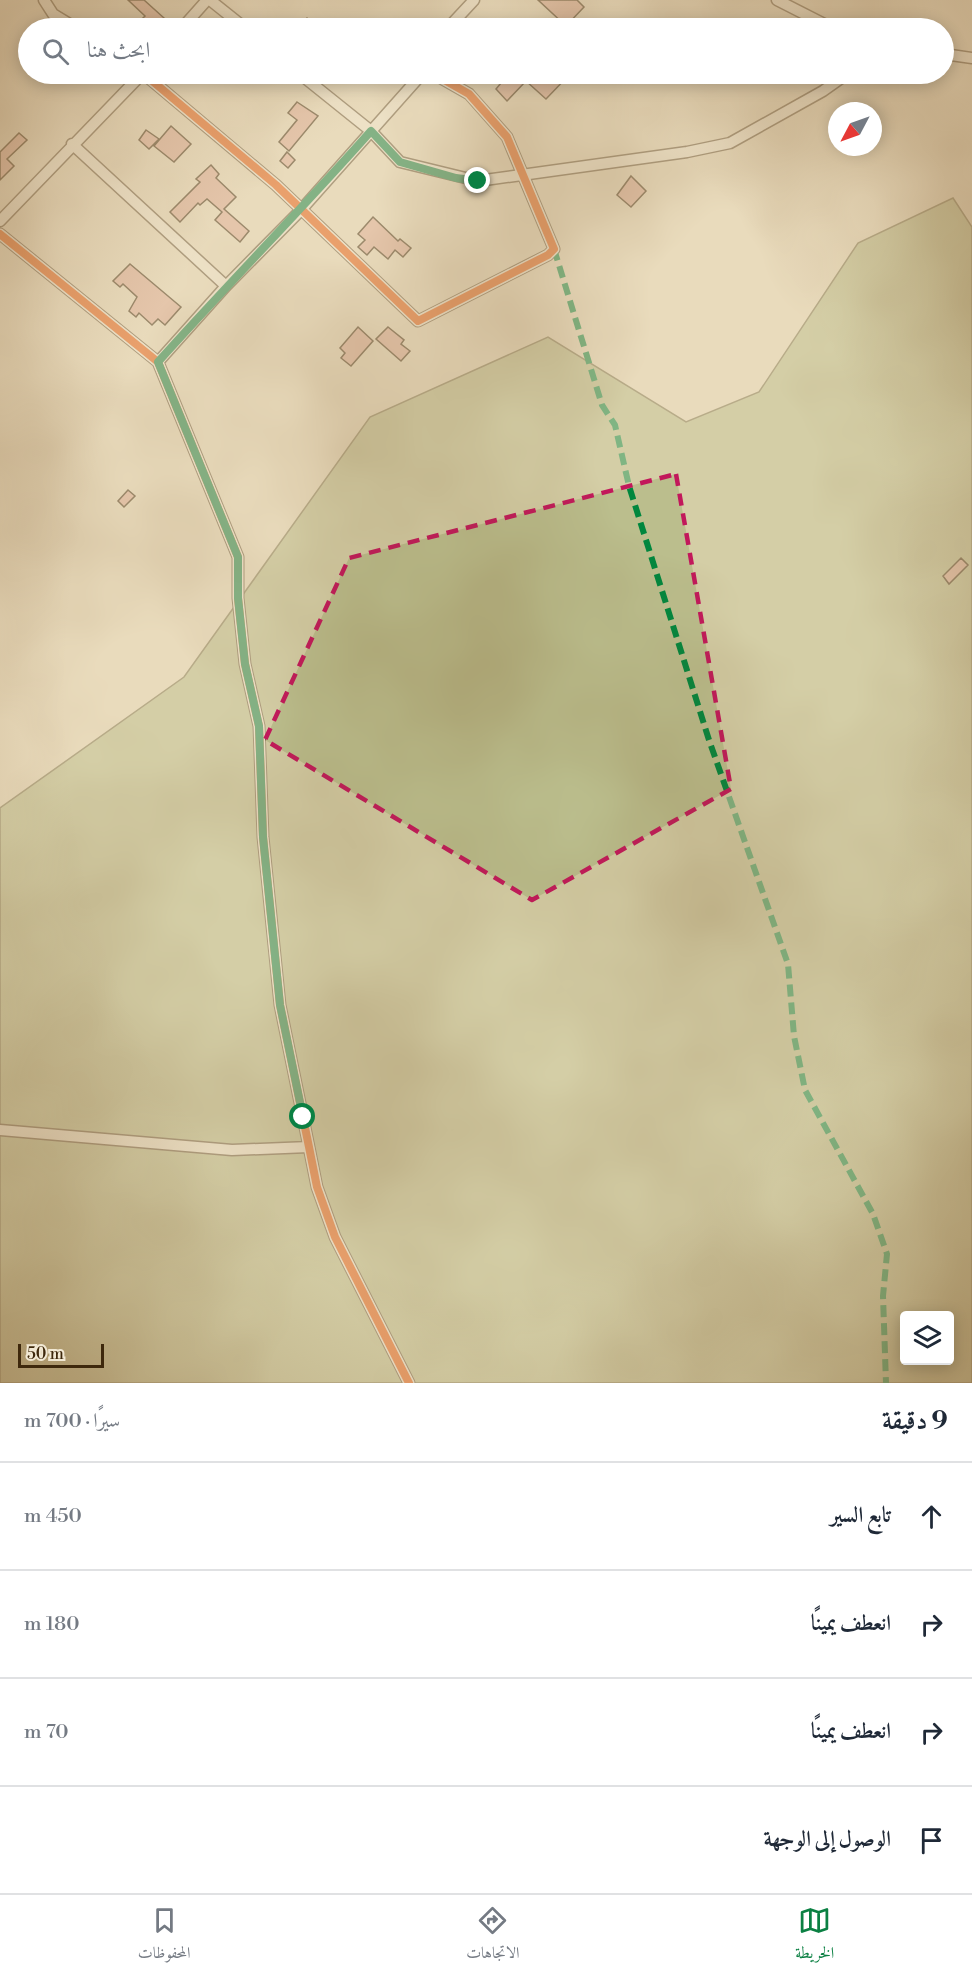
<!DOCTYPE html>
<html lang="ar">
<meta charset="utf-8">
<style>
:root{--surface:#fff;--page:#f2f2f3;--text:#1f2937;--muted:#747a83;--line:#e0e1e3;--accent:#0b8043}
body{margin:0;font-family:"Libre Bodoni",Amiri,serif;background:var(--page);color:var(--text);direction:rtl}
.controls{position:absolute;right:18px;bottom:18px;display:grid;overflow:hidden;border-radius:6px;box-shadow:0 3px 15px #0003}
.controls button{width:54px;height:54px;display:grid;place-items:center;padding:0;border:0;border-bottom:2px solid var(--line);background:var(--surface);color:var(--text);font:30px sans-serif}
.compass{position:absolute;left:828px;top:102px;width:54px;height:54px;border-radius:50%;background:var(--surface);box-shadow:0 3px 15px #0003;rotate:229deg}
.scale{position:absolute;left:18px;bottom:15px;width:86px;box-sizing:border-box;padding-left:6px;border:3px solid #3e280c;border-top:0;font-size:16px;line-height:21px;white-space:nowrap;color:#3e280c;-webkit-text-stroke:4px #f1e8d3;paint-order:stroke}
.stop{position:absolute;width:18px;height:18px;margin:-14px;border:4px solid #0b8043;border-radius:50%;background:#fff}
.stop.end{background:#0b8043;border-color:#fff;box-shadow:0 2px 6px #0008}
.list{margin:0;padding:0;list-style:none}
h2{display:flex;justify-content:space-between;align-items:center;height:78px;margin:0;padding:0 24px;font-size:26px}
h2 small{font-size:20px;font-weight:400;color:var(--muted)}
.list li{display:grid;grid-template-columns:39px 1fr auto;gap:18px;align-items:center;box-sizing:border-box;height:108px;padding:0 24px;border-top:2px solid var(--line)}
.list b{display:block;font-size:22px;white-space:nowrap}
.list em{font-size:20px;font-style:normal;color:var(--muted)}
.icon{flex:none;width:33px;height:33px;fill:none;stroke:currentColor;stroke-width:2;stroke-linecap:round;stroke-linejoin:round}
.map{position:relative;flex:none;width:972px;height:1383px;overflow:hidden;direction:ltr}
.search{position:absolute;background:var(--surface);box-shadow:0 3px 15px #0003;left:18px;right:18px;top:18px;height:66px;display:flex;align-items:center;gap:15px;box-sizing:border-box;padding:0 21px;border-radius:33px;color:var(--muted);font-size:22px}
.sheet{height:510px;background:var(--surface)}
nav{display:flex;justify-content:space-around;align-items:center;box-sizing:border-box;height:84px;border-top:2px solid var(--line);background:var(--surface);font-size:16px;color:var(--muted)}
nav a{display:grid;justify-items:center;gap:3px}
nav .on{color:var(--accent)}
.map>svg:first-child{display:block}
.green{fill:#bbbe8d;stroke:#7c734c;stroke-width:1.5;fill-rule:evenodd}
.building{fill:#e0ad97;stroke:#3e280c;stroke-width:1.5}
.lines{fill:none;stroke-linecap:round;stroke-linejoin:round}
.minor-casing{stroke:#695538;stroke-width:13}
.minor{stroke:#f1e8d3;stroke-width:10}
.quiet{stroke:#00873e;stroke-width:6;stroke-dasharray:12 6;stroke-linecap:butt}
.cycleway-casing{stroke:#f1e8d3;stroke-width:11}
.cycleway{stroke:#e8590c;stroke-width:8}
.route{stroke:#0b8043;stroke-width:8}
.marked{fill:none;stroke:#c2185b;stroke-width:4.5;stroke-dasharray:12 8;stroke-linejoin:round}
</style>
<div class="map">
<svg width="972" height="1383" viewBox="0 0 972 1383">
<rect width="100%" height="100%" fill="#e9dbbc"/>
<filter id="stains"><feTurbulence type="fractalNoise" baseFrequency=".00333" numOctaves="4"/><feColorMatrix values="0 0 0 0 .2 0 0 0 0 .09 0 0 0 0 .02 0 0 0 .5 -.17"/></filter>
<radialGradient id="worn" r=".72"><stop offset=".6" stop-color="#630" stop-opacity="0"/><stop offset="1" stop-color="#630" stop-opacity=".3"/></radialGradient>
<path class="green" d="M 953,198 L 972,227 L 972,1383 L 0,1383 L 0,808 L 184,677 L 370,417 L 548,337 L 686,422 L 759,392 L 858,243 ZM 904,1316 L 950,1316 L 950,1360 L 904,1360 Z"/>
<path class="building" d="M 128,0 L 144,0 L 164,18 L 156,28 L 152,28 L 141,20 L 145,16 Z
M 538,0 L 577,0 L 584,7 L 566,26 Z
M 307,18 L 319,28 L 298,28 Z
M 491,74 L 570,74 L 546,99 L 526,81 L 507,101 L 496,89 L 501,83 Z
M 297,102 L 318,116 L 289,151 L 279,142 L 297,120 L 288,113 Z
M 171,126 L 191,144 L 174,162 L 154,146 Z
M 146,130 L 159,139 L 149,149 L 139,140 Z
M 19,133 L 27,140 L 7,159 L 14,166 L 0,180 L 0,152 Z
M 287,152 L 295,160 L 288,168 L 280,161 Z
M 211,165 L 219,174 L 216,178 L 236,197 L 224,209 L 249,231 L 240,242 L 215,220 L 222,212 L 207,199 L 200,205 L 198,203 L 180,222 L 170,212 L 200,182 L 196,179 Z
M 631,176 L 646,191 L 631,207 L 617,195 Z
M 373,217 L 398,241 L 400,239 L 411,248 L 403,257 L 395,250 L 388,259 L 374,247 L 367,255 L 358,247 L 365,240 L 358,234 Z
M 130,264 L 181,307 L 165,325 L 158,319 L 152,325 L 139,313 L 136,317 L 129,311 L 137,297 L 123,284 L 120,287 L 113,281 Z
M 358,327 L 373,341 L 351,366 L 341,358 L 345,353 L 340,348 Z
M 388,327 L 404,340 L 401,344 L 410,351 L 401,361 L 376,339 Z
M 128,490 L 135,496 L 124,507 L 118,501 Z
M 961,558 L 968,565 L 949,584 L 943,576 Z"/>
<g class="lines">
<g class="minor-casing">
<path id="minor" d="M 44,0 L 53,14 L 76,28
M 210,0 L 245,28
M 777,0 L 832,28
M 182,28 L 207,0
M 448,28 L 474,0
M 944,54 L 972,58
M 144,74 L 276,185 L 418,321 L 548,255 L 554,249 L 507,137 L 469,94 L 434,74
M 300,74 L 371,131 L 400,162 L 478,181 L 687,152 L 730,143 L 823,91 L 847,74
M 72,144 L 226,286
M 0,221 L 142,74
M 0,234 L 158,362 L 238,557 L 238,598 L 245,664 L 259,726 L 263,837 L 280,1005 L 309,1147 L 317,1187 L 335,1237 L 409,1383
M 158,362 L 226,286 L 301,210 L 422,74
M 0,1130 L 232,1150 L 309,1147"/>
</g>
<use href="#minor" class="minor"/>
<path class="quiet" d="M 554,249 L 602,405 L 615,425 L 629,486 L 709,740 L 788,964 L 794,1036 L 805,1090 L 873,1214 L 887,1254 L 883,1296 L 886,1383"/>
<g class="cycleway-casing">
<path id="cycleway" d="M 144,74 L 276,185 L 418,321 L 548,255 L 554,249 L 507,137 L 469,94 L 434,74
M 0,234 L 158,362 L 238,557 L 238,598 L 245,664 L 259,726 L 263,837 L 280,1005 L 309,1147 L 317,1187 L 335,1237 L 409,1383"/>
</g>
<use href="#cycleway" class="cycleway"/>
</g>
<g class="lines">
<path class="route" d="M 303,1117 L 280,1005 L 263,837 L 259,726 L 245,664 L 238,598 L 238,557 L 158,362 C 228,284 301,210 371,131 L 400,162 L 456,178 L 478,181"/>
</g>
<path d="M0 0H972V1383H0ZM 676,474 L 731,789 L 532,900 L 265,740 L 349,558 Z" fill="#e9dbbc" fill-opacity=".55" fill-rule="evenodd"/>
<path class="marked" d="M 676,474 L 731,789 L 532,900 L 265,740 L 349,558 Z"/>
<rect width="100%" height="100%" filter="url(#stains)"/>
<rect width="100%" height="100%" fill="url(#worn)"/>
</svg>
<div class="controls">
<button><svg class="icon" aria-label="layers" viewBox="0 0 24 24"><path d="M12 4l9 5-9 5-9-5zM3 14l9 5 9-5"/></svg></button>
</div>
<svg class="compass" viewBox="-18 -18 36 36"><path d="M0-13l5 13h-10z" fill="#e53935"/><path d="M0 13l5-13h-10z" fill="#747a83"/></svg>
<div class="scale">50 m</div>
<div class="stop" style="left:303px;top:1117px"></div>
<div class="stop end" style="left:478px;top:181px"></div>
<div class="search"><svg class="icon" aria-label="search" viewBox="0 0 24 24"><circle cx="10" cy="10" r="6"/><path d="M15 15l6 6"/></svg>ابحث هنا</div>
</div>
<section class="sheet">
<h2>9 دقيقة<small>سيرًا · 700 m</small></h2>
<ul class="list">
<li><svg class="icon" aria-label="ahead" viewBox="0 0 24 24"><path d="M12 20V5M6 11l6-6 6 6"/></svg><div><b>تابع السير</b></div><em>450 m</em></li>
<li><svg class="icon" aria-label="right" viewBox="0 0 24 24"><path d="M7 20v-9h11M14 6l5 5-5 5"/></svg><div><b>انعطف يمينًا</b></div><em>180 m</em></li>
<li><svg class="icon" aria-label="right" viewBox="0 0 24 24"><path d="M7 20v-9h11M14 6l5 5-5 5"/></svg><div><b>انعطف يمينًا</b></div><em>70 m</em></li>
<li><svg class="icon" aria-label="arrive" viewBox="0 0 24 24"><path d="M6 21V4h12l-3 4 3 4H6"/></svg><div><b>الوصول إلى الوجهة</b></div></li>
</ul>
</section>
<nav>
<a class="on"><svg class="icon" aria-label="map" viewBox="0 0 24 24"><path d="M3 6l6-2 6 2 6-2v14l-6 2-6-2-6 2zM9 4v14M15 6v14"/></svg>الخريطة</a>
<a><svg class="icon" aria-label="directions" viewBox="0 0 24 24"><path d="M12 3l9 9-9 9-9-9zM9 14v-3h6M13 9l2 2-2 2"/></svg>الاتجاهات</a>
<a><svg class="icon" aria-label="saved" viewBox="0 0 24 24"><path d="M7 4h10v16l-5-4-5 4z"/></svg>المحفوظات</a>
</nav>
